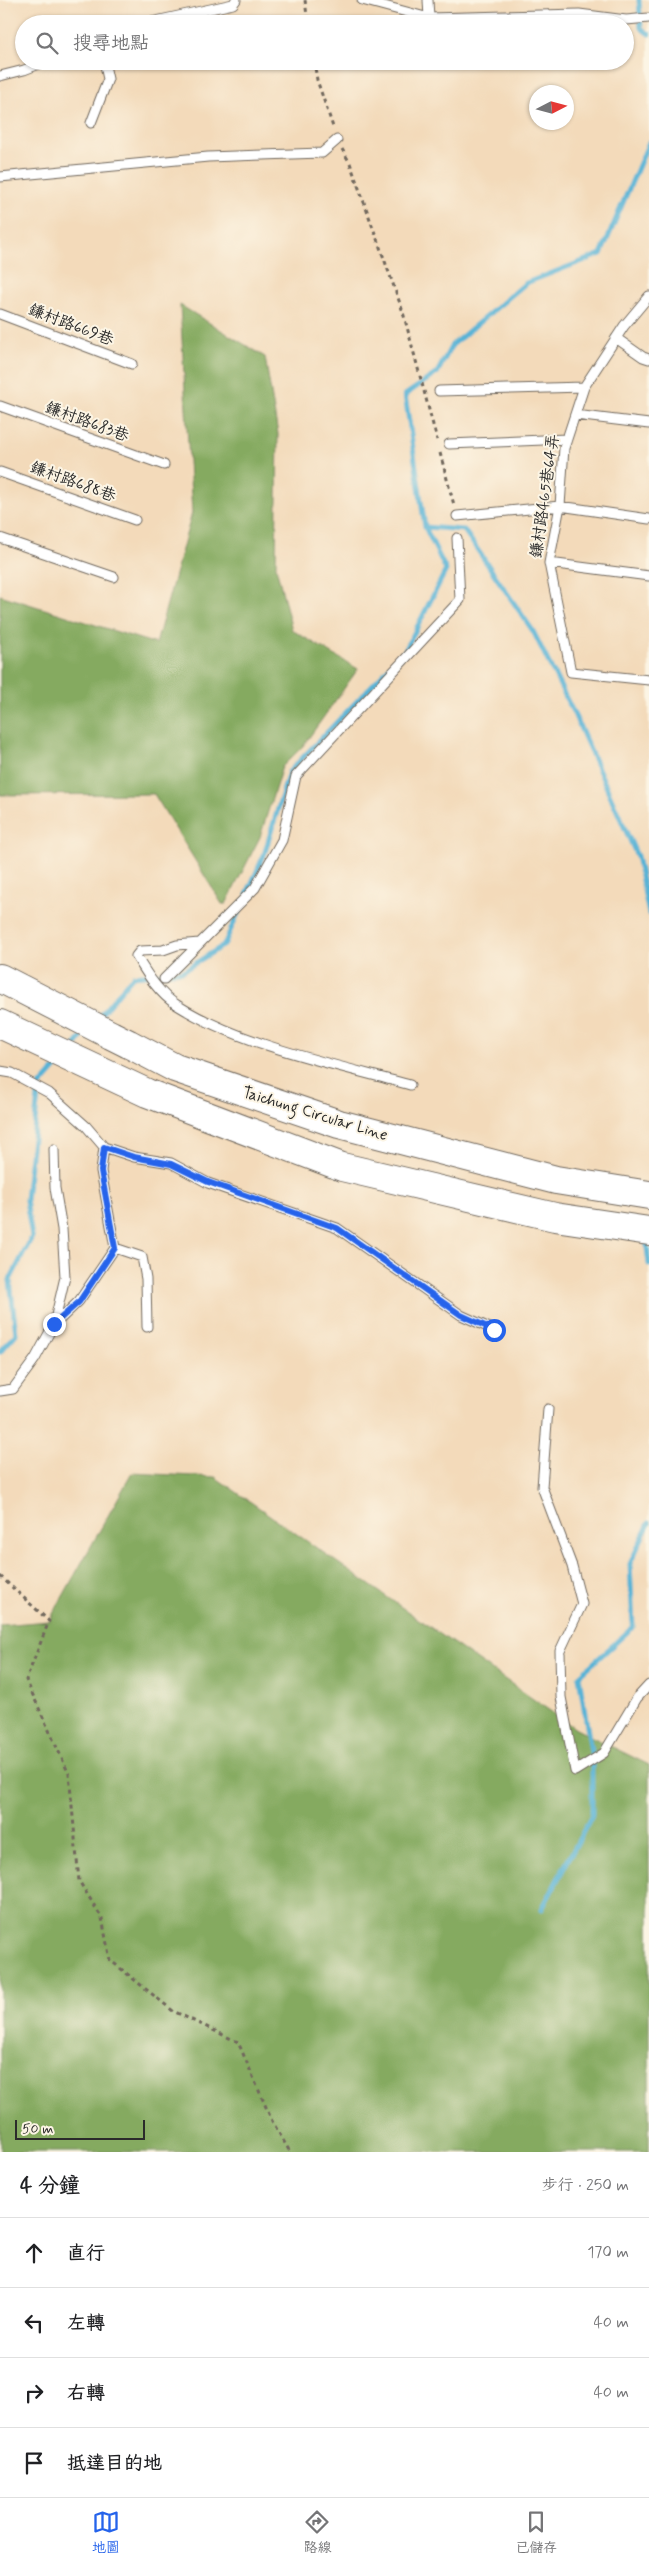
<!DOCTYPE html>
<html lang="zh-TW">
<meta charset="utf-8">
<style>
:root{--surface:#fff;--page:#f6f6f6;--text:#202124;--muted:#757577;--line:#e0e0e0;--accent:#2563eb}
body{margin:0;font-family:Mynerve,"LXGW WenKai TC",sans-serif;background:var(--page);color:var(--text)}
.compass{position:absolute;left:529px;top:85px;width:45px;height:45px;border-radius:50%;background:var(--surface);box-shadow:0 1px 4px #0004;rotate:84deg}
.scale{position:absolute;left:15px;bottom:12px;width:130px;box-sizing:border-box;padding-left:5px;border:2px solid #2b2b2b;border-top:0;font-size:14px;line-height:18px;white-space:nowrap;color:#2b2b2b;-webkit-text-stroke:4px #fcf5e5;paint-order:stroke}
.stop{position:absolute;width:15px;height:15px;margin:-11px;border:4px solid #2563eb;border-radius:50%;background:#fff}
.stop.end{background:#2563eb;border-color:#fff;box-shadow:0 1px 5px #0008}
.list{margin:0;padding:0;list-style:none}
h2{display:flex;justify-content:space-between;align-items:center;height:65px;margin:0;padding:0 20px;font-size:21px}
h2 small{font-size:16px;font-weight:400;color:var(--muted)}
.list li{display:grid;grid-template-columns:32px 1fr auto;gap:15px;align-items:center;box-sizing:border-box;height:70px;padding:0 20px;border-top:1px solid var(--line)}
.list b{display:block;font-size:19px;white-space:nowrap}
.list em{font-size:16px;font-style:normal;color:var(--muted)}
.icon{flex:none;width:28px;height:28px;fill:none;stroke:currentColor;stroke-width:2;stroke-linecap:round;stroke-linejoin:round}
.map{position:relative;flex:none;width:649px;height:2152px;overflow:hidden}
.search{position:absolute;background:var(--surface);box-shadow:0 1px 4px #0004;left:15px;right:15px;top:15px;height:55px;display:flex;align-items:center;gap:12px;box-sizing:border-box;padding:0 18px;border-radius:28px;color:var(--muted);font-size:19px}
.sheet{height:345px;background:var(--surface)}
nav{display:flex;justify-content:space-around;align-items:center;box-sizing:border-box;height:70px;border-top:1px solid var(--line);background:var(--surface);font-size:14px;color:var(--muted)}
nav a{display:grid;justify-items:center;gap:2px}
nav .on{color:var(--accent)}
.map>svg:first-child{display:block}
.forest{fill:#85aa60;stroke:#586a46}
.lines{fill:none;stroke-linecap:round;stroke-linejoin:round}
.stream{stroke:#58b3d6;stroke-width:5}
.lane-casing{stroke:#71685d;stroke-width:11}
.highway-casing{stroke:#71685d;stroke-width:30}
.path{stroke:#71685d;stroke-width:3;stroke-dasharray:4 4;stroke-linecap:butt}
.lane{stroke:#fff;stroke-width:9}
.highway{stroke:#fff;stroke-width:28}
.highway-bridge-casing{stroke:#71685d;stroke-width:30;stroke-linecap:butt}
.highway-bridge{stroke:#fff;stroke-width:28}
.route{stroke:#2563eb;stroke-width:6}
.labels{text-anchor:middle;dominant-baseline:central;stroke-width:4;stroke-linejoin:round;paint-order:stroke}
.street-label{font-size:16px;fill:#2b2b2b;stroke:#fcf5e5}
</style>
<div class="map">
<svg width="649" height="2152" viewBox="0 0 649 2152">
<rect width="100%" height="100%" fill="#fcf5e5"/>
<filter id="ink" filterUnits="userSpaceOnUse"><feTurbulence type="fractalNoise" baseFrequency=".02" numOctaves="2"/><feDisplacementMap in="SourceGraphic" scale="10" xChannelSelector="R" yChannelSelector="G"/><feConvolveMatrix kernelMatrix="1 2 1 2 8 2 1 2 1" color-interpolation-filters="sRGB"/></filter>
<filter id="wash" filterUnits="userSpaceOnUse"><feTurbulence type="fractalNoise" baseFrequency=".0096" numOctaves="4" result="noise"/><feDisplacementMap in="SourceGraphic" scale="20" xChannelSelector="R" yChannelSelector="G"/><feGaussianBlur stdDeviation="1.12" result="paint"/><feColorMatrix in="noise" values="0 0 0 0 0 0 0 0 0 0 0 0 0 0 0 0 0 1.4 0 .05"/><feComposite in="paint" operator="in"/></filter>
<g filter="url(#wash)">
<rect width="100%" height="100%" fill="#f3daba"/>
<path class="forest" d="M 180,305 L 265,357 L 278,434 L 276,567 L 292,630 L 358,669 L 303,746 L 282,767 L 260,837 L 226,904 L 222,904 L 154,794 L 0,795 L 0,595 L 156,644 L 192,513 Z
M 132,1473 L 215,1477 L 576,1729 L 649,1765 L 649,2152 L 0,2152 L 0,1625 L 49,1621 Z"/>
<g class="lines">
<path class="stream" d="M 639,0 L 641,28 L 649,34
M 425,527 L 464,530 L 533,631 L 575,716 L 637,856 L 649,914
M 247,894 L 264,855 L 289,772 L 405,651 L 446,570 L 425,527 L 405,395 L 437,373 L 452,345 L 526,283 L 601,254 L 649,142
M 98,1018 L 133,976 L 183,971 L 224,945 L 242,904
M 72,1049 L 86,1032
M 646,1239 L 649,1264
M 0,1352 L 16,1334 L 10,1280 L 32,1237 L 26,1200 L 39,1087 L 62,1061
M 542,1909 L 592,1815 L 592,1758 L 579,1676 L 633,1627 L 630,1564 L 649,1523"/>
</g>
</g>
<g filter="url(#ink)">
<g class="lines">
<g class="lane-casing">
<path id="lane" d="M 362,0 L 429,18 L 579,14 L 626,20 L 649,18
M 428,0 L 429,18
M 142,24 L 233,4 L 236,0
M 0,76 L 24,70 L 47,61
M 91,123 L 108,79 L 104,61
M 0,177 L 208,157 L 322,153 L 337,140
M 649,296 L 624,326 L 584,387 L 564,448 L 560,506 L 549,563 L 571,672 L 649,680
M 0,314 L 132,364
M 616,338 L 643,357 L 649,359
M 439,391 L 584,387
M 0,406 L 164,465
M 575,415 L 649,424
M 449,444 L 567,439
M 0,472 L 135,520
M 457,516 L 560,506 L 649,519
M 0,538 L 114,577
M 549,563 L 649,576
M 199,943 L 177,945 L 163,950 L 140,951 L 136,956 C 147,974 159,994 177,1005 C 240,1045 337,1065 410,1085
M 164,979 L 255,888 L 282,840 L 296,776 L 460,600 L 457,538
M 0,1071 L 12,1073 L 49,1093 L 86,1126 L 104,1147 L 134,1157 L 171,1163 L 208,1183 L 337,1228 L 461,1315 L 494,1330
M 115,1248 L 142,1257 L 146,1279 L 147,1327
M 55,1324 L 79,1301 L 115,1248 L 101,1171 L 104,1147
M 0,1391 L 13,1389 L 35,1359 L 54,1324 L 65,1277 L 62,1229 L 55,1188 L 54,1149
M 548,1409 L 542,1487 L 572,1566 L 582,1604 L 560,1651 L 561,1697 L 575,1771 L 604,1753 L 637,1698 L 649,1685"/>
</g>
<g class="highway-casing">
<path id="highway" d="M 0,978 L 111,1035
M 0,1024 L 147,1093 L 342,1167 L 555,1217 L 649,1231
M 129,1044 L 175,1068 L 339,1124 L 556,1180 L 649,1195"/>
</g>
<path class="path" d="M 305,0 L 308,24
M 314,61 L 317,80 L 334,130
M 342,149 L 350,163 L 403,312 L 437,440
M 440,453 L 454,505
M 0,1576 L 49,1621 L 26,1680 L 69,1774 L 79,1881 L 102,1918 L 110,1960 L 173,2011 L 238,2042 L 272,2121 L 290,2152"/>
<use href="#lane" class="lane"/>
<use href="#highway" class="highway"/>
<g class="highway-bridge-casing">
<path id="highway-bridge" d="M 111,1035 L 129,1044"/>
</g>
<use href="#highway-bridge" class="highway-bridge"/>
</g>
</g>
<g class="lines" filter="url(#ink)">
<path class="route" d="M 54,1324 L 79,1302 L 115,1248 L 101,1171 L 104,1147 L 134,1157 L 171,1164 L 208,1182 L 337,1228 L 461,1315 L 494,1330"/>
</g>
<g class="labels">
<g class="street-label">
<text transform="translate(71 325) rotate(21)">鎌村路669巷</text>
<text transform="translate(87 422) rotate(20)">鎌村路683巷</text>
<text transform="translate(73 482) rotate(20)">鎌村路688巷</text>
<text transform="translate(545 496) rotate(-82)">鎌村路465巷64弄</text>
<text transform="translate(315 1114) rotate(17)">Taichung Circular Line</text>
</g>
</g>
</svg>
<svg class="compass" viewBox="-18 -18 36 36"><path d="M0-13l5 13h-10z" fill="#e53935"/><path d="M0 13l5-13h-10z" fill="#757577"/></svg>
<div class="scale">50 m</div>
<div class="stop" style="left:494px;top:1330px"></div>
<div class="stop end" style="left:54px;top:1324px"></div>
<div class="search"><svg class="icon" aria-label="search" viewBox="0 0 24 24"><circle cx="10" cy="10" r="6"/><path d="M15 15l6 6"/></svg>搜尋地點</div>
</div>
<section class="sheet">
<h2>4 分鐘<small>步行 · 250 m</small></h2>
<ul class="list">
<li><svg class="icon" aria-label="ahead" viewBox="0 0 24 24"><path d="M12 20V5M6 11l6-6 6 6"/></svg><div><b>直行</b></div><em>170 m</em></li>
<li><svg class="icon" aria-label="left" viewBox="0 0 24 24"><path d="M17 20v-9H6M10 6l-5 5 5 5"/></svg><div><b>左轉</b></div><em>40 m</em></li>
<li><svg class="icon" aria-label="right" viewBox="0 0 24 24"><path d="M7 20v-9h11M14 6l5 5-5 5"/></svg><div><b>右轉</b></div><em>40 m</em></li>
<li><svg class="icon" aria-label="arrive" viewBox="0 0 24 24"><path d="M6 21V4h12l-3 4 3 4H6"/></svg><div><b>抵達目的地</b></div></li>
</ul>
</section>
<nav>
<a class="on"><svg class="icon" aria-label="map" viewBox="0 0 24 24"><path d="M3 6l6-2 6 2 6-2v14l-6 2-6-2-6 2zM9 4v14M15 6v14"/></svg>地圖</a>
<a><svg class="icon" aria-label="directions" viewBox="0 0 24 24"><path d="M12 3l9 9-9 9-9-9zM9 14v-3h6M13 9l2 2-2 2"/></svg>路線</a>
<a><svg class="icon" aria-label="saved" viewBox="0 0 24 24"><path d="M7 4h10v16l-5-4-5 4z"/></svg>已儲存</a>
</nav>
